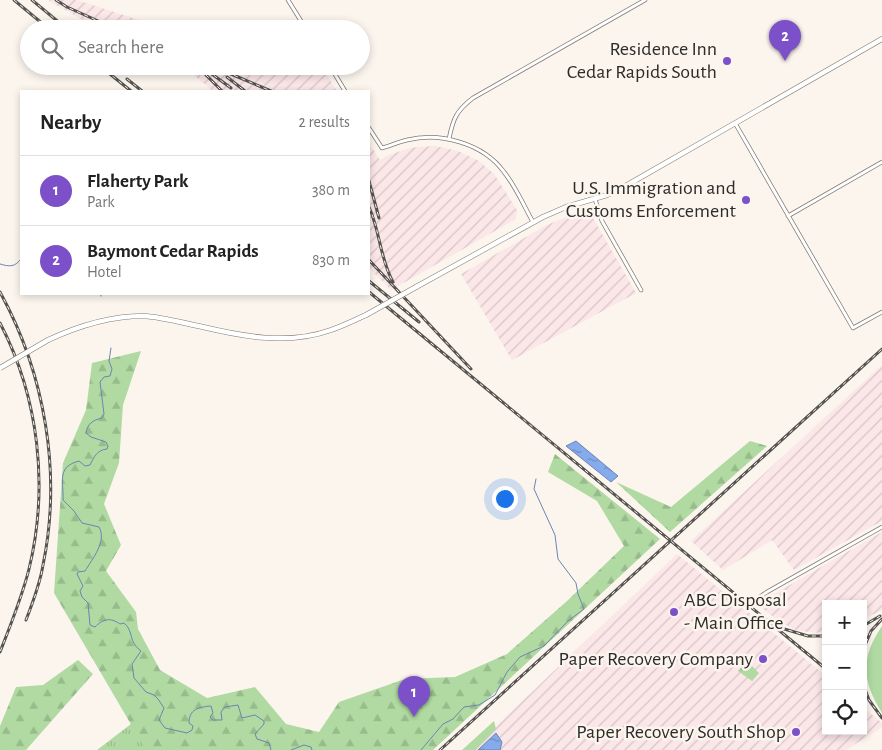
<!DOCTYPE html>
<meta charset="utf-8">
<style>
:root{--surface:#fff;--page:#f6f6f6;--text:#222;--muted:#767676;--line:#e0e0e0;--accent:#7c50c9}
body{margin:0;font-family:"Alegreya Sans",sans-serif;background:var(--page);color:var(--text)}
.controls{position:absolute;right:15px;bottom:15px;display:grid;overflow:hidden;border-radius:0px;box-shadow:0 2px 8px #0003}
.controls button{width:45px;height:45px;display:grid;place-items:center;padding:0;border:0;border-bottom:1px solid var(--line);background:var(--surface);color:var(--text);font:25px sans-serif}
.you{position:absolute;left:504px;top:498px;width:18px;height:18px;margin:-12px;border:4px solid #fff;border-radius:50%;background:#1a73e8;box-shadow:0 0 0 8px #1a73e833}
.badge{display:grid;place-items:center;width:32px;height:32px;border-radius:50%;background:var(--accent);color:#fff;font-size:16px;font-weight:700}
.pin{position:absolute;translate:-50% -41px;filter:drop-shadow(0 1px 2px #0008)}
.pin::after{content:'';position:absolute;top:26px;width:18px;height:15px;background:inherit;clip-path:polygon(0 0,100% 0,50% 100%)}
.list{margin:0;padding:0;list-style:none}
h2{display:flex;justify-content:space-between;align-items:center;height:65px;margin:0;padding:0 20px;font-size:21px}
h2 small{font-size:16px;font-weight:400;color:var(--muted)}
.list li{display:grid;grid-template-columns:32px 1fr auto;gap:15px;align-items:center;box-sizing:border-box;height:70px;padding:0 20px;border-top:1px solid var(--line)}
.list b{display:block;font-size:19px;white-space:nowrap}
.list p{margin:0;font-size:16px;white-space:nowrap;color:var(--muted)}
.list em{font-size:16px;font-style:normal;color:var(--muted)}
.icon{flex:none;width:28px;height:28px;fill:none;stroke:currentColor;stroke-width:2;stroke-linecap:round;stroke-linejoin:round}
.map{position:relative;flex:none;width:882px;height:750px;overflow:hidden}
.search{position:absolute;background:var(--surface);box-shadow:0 2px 8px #0003;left:20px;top:20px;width:350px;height:55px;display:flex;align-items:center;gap:12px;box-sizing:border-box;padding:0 18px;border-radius:28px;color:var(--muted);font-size:19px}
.panel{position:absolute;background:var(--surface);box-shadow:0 2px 8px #0003;left:20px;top:90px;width:350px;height:205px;border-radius:0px}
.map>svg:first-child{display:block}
.industrial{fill:url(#industrial-furrows)}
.grass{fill:url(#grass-tufts)}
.forest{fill:url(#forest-firs)}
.pitch{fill:#b0daa2}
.water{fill:url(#water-ripples);stroke:#6b85b2}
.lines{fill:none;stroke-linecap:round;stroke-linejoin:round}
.stream{stroke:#6b85b2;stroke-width:1}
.minor-casing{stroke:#817b75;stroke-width:4.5}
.tertiary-casing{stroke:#817b75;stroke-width:5.5}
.minor{stroke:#fff;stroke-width:3}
.tertiary{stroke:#fff;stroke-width:4.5}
.rail-casing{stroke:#55534f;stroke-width:3}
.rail{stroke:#fbf5ee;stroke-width:1;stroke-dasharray:4;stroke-linecap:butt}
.tertiary-bridge-casing{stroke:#817b75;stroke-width:5.5;stroke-linecap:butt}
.tertiary-bridge{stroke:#fff;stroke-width:4.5}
.poi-dot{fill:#7c50c9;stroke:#fbf5ee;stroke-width:2}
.labels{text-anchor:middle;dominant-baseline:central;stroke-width:5;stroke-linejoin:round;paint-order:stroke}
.poi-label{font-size:20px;fill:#2e2c29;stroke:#fbf5ee;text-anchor:end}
</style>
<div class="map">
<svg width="882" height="750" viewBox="0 0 882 750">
<defs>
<pattern id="industrial-furrows" width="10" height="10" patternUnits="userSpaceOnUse" patternTransform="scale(1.25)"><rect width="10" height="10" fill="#fbe6e8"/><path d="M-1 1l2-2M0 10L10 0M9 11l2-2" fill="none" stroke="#d7c5c7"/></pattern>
<pattern id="grass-tufts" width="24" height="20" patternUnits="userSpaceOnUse" patternTransform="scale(1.25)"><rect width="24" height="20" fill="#b0daa2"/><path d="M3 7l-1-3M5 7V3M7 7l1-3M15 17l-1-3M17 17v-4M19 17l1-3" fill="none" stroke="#98bb8c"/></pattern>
<pattern id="forest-firs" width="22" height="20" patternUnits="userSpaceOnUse" patternTransform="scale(1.25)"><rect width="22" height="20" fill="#b0daa2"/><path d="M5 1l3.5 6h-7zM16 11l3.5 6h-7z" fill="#98bb8c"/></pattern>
<pattern id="water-ripples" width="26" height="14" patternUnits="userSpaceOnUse" patternTransform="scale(1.25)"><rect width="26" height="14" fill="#85abec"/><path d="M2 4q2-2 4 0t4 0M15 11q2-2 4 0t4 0" fill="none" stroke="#6d8bbf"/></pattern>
</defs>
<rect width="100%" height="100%" fill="#fbf5ee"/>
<path class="industrial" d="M 50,0 L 77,0 L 167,29 L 105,29 L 83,20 L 49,1 Z
M 183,66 L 269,66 L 283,76 L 300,66 L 321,66 L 337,91 L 213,91 Z
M 369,143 L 380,160 L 387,156 L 406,149 L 417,147 L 435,146 L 458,151 L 479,161 L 494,174 L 517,210 L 516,219 L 391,290 L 369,268 Z
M 592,210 L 593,218 L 636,293 L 512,360 L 461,274 L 547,225 L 571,215 Z
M 882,365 L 882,521 L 794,570 L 772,540 L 723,570 L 691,541 Z
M 882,532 L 882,610 L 863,619 L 863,604 L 826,604 L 826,631 L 815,633 L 796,630 L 780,622 L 757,604 Z
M 677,554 L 826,676 L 826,731 L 863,731 L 863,707 L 882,723 L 882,727 L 846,750 L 471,750 Z"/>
<path class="grass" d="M 747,661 L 759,673 L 752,681 L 738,671 Z
M 144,714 L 165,750 L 97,750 Z"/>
<path class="forest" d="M 141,351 L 123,405 L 119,463 L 104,504 L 121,545 L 106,571 L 136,612 L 138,629 L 160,670 L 207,698 L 255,687 L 286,724 L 319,732 L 339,702 L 405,679 L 455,677 L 507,654 L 567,601 L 624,546 L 597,501 L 548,472 L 555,454 L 660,539 L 433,750 L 146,750 L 54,593 L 63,463 L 86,410 L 92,363 Z
M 750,441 L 767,446 L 670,532 L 616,482 L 671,507 Z
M 78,660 L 93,674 L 26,750 L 0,750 L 0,726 L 16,687 L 43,685 Z
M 494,721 L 496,729 L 475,750 L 462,750 Z"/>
<path class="pitch" d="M 882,626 L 882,713 C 862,681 860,658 882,626 Z"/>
<path class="water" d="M 576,441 L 618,476 L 611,482 L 566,446 Z
M 496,733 L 502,742 L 500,750 L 478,750 Z"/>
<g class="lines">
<path class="stream" d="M 0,264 C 10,267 15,267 21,259
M 101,294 L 101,296
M 111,348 L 109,361 L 112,369 L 110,376 L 104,377 L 100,382 L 104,414 L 102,418 C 93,420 87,424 86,433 L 91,437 L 106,442 L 108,446 L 107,449 C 97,450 94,457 90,465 L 85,466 L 79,461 C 56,467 64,482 63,500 L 74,511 L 82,523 L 99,527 C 107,541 93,558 85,571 L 78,572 L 77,574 L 83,586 L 80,591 L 82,597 L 88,603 L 90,625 L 95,627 C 103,619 110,617 120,624 L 124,623 C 134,631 128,642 141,651 L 132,664 L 134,678 L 146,692 L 154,695 L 158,699 L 164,708 L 159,720 L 165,728 L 187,733 L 192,730 L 193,726 L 189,723 C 189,709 199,707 211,706 L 213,713 L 210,717 L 213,720 L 222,720 L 221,712 L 225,707 L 238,705 L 242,718 L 255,715 L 264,721 L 264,724 L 255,734 L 257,739 L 269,743 L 271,750
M 291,750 L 304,745 L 311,747 L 312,750
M 421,750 L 443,724 L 453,719 L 464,707 L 479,705 L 495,695 L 507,672 L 520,657 L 544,646 L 568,621 L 584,609 L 578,594 L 576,583 L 558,559 L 555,535 L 534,489 L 536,479"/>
<g class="minor-casing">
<path id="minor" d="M 288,0 L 306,29
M 330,66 L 345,91
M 735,123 L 853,328 L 882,312
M 369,128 L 382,148 C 390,146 398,142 407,140 C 440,132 483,143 504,172 C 516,187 524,206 533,222
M 449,139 C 453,119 456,111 473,98 L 645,0
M 595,199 L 602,221 L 641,290
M 788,216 L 882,162
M 747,606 L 767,592 L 882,527"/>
</g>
<g class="tertiary-casing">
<path id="tertiary" d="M 416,287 L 543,217 L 566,207 L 607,195 L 629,184 L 882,39
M 48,340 C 78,326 109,316 143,316 C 163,317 183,323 203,327 C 245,337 289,345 331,330 C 343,326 355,320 366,315"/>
</g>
<use href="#minor" class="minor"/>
<use href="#tertiary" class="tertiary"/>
<g class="rail-casing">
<path id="rail" d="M 14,0 L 49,29
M 32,0 L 67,29
M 56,0 L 67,7 L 116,29
M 100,66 L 131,91
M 201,66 L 231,88
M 212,66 L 271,91
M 206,75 L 222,91
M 227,77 L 245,91
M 127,79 L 142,91
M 369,181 L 379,218
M 369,207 C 380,231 380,259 393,282
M 369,260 L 471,369
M 369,281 L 419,322
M 0,292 C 45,374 62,473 43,565 C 40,584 33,602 26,620
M 369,292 L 826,669
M 0,323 C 39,398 49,487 29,569 C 22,597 11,624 0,652
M 863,626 L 880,616
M 781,628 L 808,636 L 826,636
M 863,650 L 871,631 L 882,619
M 863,684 L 869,700 L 882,718
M 440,750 L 882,349"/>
</g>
<use href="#rail" class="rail"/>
<g class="tertiary-bridge-casing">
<path id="tertiary-bridge" d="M 366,315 L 416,287
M 0,368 L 48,340"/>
</g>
<use href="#tertiary-bridge" class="tertiary-bridge"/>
</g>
<g class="poi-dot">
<circle cx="727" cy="61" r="5"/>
<circle cx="746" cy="200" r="5"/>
<circle cx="674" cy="612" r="5"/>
<circle cx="763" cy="659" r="5"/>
<circle cx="796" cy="732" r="5"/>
</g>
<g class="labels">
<g class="poi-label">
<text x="717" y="49">Residence Inn<tspan x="717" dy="23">Cedar Rapids South</tspan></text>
<text x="736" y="188">U.S. Immigration and<tspan x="736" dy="23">Customs Enforcement</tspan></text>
<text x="684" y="600" text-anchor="start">ABC Disposal<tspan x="684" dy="23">- Main Office</tspan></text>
<text x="753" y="659">Paper Recovery Company</text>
<text x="786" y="732">Paper Recovery South Shop</text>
</g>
</g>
</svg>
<div class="controls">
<button>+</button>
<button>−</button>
<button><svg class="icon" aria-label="locate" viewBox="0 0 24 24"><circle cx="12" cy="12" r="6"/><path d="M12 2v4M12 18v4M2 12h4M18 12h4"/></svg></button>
</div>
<div class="you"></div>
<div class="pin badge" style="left:414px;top:717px">1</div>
<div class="pin badge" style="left:785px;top:61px">2</div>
<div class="search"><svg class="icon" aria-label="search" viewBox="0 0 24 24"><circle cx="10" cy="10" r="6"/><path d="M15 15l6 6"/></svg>Search here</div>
<section class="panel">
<h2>Nearby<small>2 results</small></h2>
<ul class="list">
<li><span class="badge">1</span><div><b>Flaherty Park</b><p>Park</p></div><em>380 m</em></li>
<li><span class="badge">2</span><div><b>Baymont Cedar Rapids</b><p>Hotel</p></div><em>830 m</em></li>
</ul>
</section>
</div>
